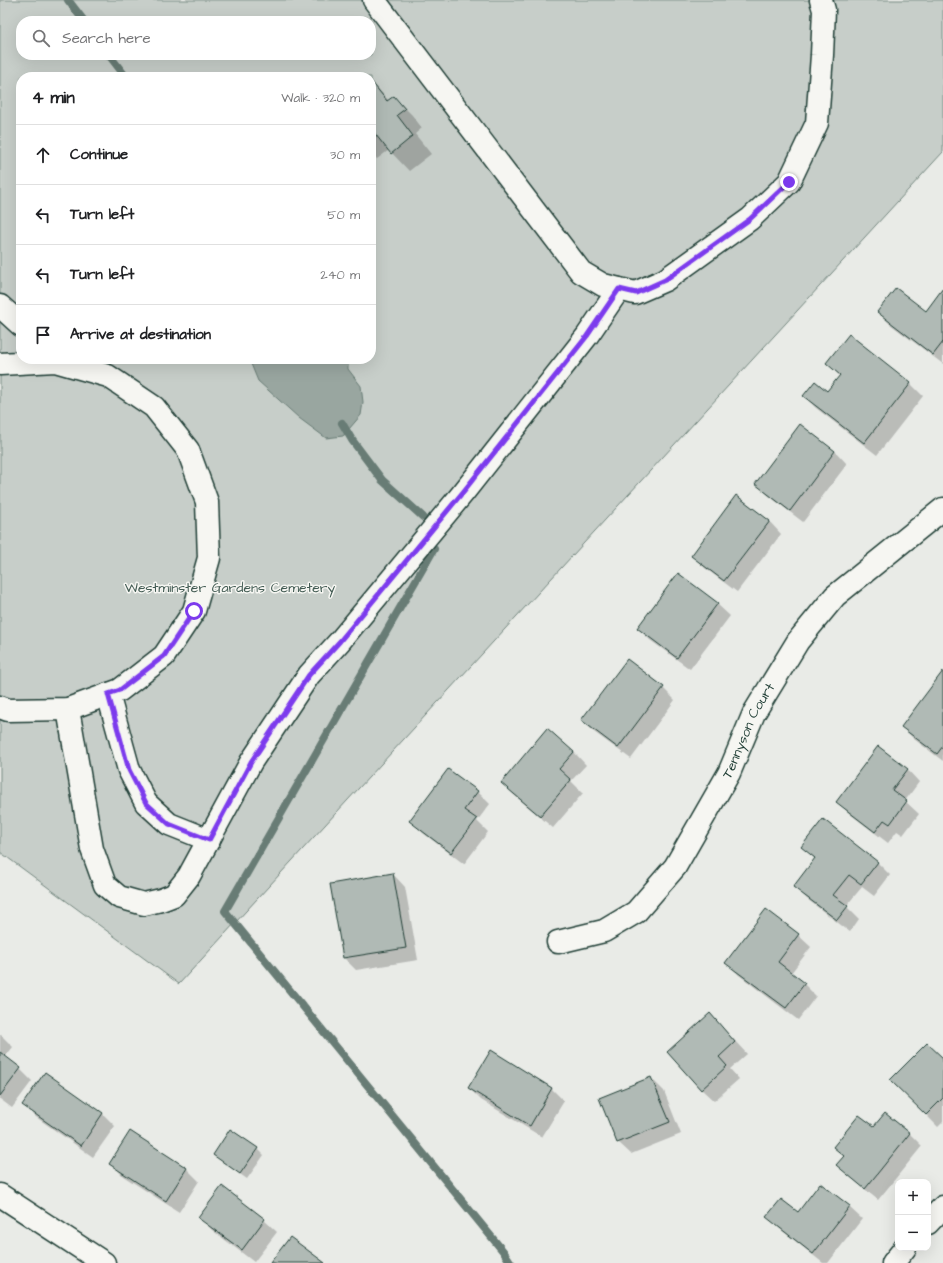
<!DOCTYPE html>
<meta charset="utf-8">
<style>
:root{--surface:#fff;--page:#f6f6f6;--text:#202124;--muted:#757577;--line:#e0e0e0}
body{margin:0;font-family:"Architects Daughter",sans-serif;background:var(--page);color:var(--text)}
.controls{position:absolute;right:12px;bottom:12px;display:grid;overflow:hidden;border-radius:8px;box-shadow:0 4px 16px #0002}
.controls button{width:36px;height:36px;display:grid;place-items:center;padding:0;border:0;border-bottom:1px solid var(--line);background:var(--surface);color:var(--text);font:20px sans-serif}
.stop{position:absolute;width:12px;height:12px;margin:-9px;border:3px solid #7c3aed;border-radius:50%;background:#fff}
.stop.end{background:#7c3aed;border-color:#fff;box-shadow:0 1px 4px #0008}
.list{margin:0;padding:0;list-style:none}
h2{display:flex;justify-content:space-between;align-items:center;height:52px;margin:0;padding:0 16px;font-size:17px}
h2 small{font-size:13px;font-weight:400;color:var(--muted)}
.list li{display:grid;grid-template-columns:26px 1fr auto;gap:12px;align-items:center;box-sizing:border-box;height:60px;padding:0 16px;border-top:1px solid var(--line)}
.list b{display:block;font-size:15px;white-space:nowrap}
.list em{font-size:13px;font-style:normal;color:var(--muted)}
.icon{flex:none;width:22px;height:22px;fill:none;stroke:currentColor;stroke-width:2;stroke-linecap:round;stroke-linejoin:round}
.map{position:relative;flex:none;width:943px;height:1263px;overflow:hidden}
.search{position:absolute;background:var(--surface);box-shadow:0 4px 16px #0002;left:16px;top:16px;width:360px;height:44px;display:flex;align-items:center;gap:10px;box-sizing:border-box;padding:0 14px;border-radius:16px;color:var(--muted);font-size:15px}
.panel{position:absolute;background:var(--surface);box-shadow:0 4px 16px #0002;left:16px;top:72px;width:360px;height:292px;border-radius:16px}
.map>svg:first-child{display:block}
.green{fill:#c7cec9;stroke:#73867e;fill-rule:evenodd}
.water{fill:#99a6a0;stroke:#687c75}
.shadow{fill:#0003}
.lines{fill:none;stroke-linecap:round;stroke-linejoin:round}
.stream{stroke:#687c75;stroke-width:8}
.building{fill:#b0bab5;stroke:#1f3d34}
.minor-casing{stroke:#1f3d34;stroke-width:25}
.minor{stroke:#f6f6f2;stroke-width:22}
.route{stroke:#7c3aed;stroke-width:5}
.labels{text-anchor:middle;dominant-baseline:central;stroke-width:3;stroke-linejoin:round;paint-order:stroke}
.park-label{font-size:14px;fill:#415a52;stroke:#f6f6f2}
.street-label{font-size:14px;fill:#1f3d34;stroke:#f6f6f2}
</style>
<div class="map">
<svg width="943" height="1263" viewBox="0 0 943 1263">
<rect width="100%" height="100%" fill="#e9ebe7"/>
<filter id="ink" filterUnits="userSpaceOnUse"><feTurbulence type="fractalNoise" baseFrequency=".025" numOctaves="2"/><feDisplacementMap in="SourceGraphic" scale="8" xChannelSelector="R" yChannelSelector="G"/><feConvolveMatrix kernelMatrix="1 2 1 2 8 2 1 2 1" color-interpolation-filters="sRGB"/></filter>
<g filter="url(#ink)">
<path class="green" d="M 0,0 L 943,0 L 943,152 L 179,984 L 0,852 ZM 21,21 L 371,21 L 371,55 L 21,55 ZM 21,77 L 371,77 L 371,359 L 21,359 Z"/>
<path class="water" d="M 249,359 L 348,359 L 348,369 L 361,386 L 363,402 L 361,415 L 343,436 L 326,438 L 299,418 L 258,381 Z"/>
<path class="shadow" d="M 371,81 L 389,101 L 394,97 L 412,115 L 422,128 L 415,134 L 431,154 L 409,171 L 389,150 L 377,159 L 371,153 Z
M 943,290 L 943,364 L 890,324 L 878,312 L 926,312 Z
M 827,363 L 910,383 L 923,396 L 877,455 L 816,408 L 804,396 L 827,393 L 840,376 Z
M 835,451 L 847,464 L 803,522 L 769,496 L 756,484 Z
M 769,521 L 781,534 L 737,592 L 705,568 L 692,556 Z
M 678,574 L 717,604 L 730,616 L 690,669 L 650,640 L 638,628 Z
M 943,672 L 943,761 L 914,739 L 902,727 Z
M 663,688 L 675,700 L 631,759 L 594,732 L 582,720 Z
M 574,752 L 586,765 L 571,781 L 583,793 L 553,828 L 514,795 L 502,783 Z
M 907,769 L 919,782 L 905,801 L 919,814 L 903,835 L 897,831 L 888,843 L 850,814 L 837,802 Z
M 449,770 L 478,792 L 490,804 L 477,821 L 488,832 L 464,864 L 423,833 L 410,821 Z
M 823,821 L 878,863 L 890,875 L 874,896 L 862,887 L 846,906 L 859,919 L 850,932 L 807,899 L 794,886 L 815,859 L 803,847 Z
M 393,874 L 405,887 L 418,960 L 356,970 L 344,958 Z
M 798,935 L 811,947 L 791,973 L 804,984 L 816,996 L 798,1020 L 739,975 L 726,962 Z
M 722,1027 L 747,1054 L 730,1069 L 739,1079 L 714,1101 L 701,1089 Z
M 0,1034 L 13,1047 L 5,1057 L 20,1069 L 32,1081 L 12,1108 L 0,1099 Z
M 491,1052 L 552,1089 L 564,1101 L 542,1137 L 481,1100 L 469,1088 Z
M 943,1060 L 943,1122 L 938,1127 L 892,1080 Z
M 45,1074 L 103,1114 L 115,1126 L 93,1157 L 36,1117 L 24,1105 Z
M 651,1078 L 664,1091 L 681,1134 L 631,1154 L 618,1142 Z
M 885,1114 L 910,1134 L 922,1146 L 878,1200 L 850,1177 L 838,1165 L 845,1157 L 835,1147 L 874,1128 Z
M 231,1130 L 258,1149 L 264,1155 L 247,1179 L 220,1160 L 214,1154 Z
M 111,1163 L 187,1169 L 199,1181 L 179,1212 L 123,1176 Z
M 820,1184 L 849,1207 L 862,1219 L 828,1263 L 823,1263 L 780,1229 L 768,1217 L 798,1213 Z
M 200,1217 L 264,1220 L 277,1232 L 254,1262 L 212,1230 Z"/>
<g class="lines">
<path class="stream" d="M 68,0 L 84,21
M 109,55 L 126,77
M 342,423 L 352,440 L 382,480 L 423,517
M 434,549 L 225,911 L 503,1251 L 511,1263"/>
</g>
<path class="building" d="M 371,81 L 387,101 L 394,96 L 405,109 L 397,115 L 413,136 L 391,154 L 372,130 L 371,132 Z
M 896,288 L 926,311 L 943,288 L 943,342 L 933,355 L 877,312 Z
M 849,334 L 911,383 L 864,443 L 803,396 L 815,381 L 827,391 L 840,375 L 826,363 Z
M 800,424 L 835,451 L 790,511 L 755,484 Z
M 736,495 L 770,521 L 724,581 L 691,556 Z
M 678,573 L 718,603 L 677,658 L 637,628 Z
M 627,659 L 664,687 L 618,748 L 581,720 Z
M 943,671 L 943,746 L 937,754 L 901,727 Z
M 547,728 L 574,752 L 559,769 L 571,780 L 540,816 L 501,783 Z
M 878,746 L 908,769 L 892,790 L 907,801 L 890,824 L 884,820 L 875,832 L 836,802 Z
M 448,769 L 478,791 L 464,810 L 477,819 L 451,853 L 409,821 Z
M 823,819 L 878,862 L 861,884 L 849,875 L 833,895 L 848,906 L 837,920 L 793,887 L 815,858 L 801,847 Z
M 393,873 L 406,948 L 343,958 L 330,884 Z
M 766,909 L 799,934 L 778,962 L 805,983 L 786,1008 L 725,963 Z
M 710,1013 L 735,1042 L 719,1057 L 727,1066 L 701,1090 L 667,1052 Z
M 927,1043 L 943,1058 L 943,1098 L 926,1115 L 890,1080 Z
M 491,1050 L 552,1088 L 530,1126 L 468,1088 Z
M 0,1052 L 21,1068 L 0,1096 Z
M 45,1072 L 103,1113 L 81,1146 L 22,1105 Z
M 651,1077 L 670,1122 L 617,1143 L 599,1098 Z
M 885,1113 L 910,1133 L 865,1189 L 836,1165 L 844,1156 L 833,1147 L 859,1115 L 874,1126 Z
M 230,1129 L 258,1148 L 240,1174 L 213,1155 Z
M 130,1131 L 187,1168 L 166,1201 L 109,1164 Z
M 820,1183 L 850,1206 L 813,1254 L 766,1217 L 781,1199 L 798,1212 Z
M 222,1186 L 265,1219 L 242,1250 L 198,1218 Z
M 290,1237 L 325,1263 L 270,1263 Z"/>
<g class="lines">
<g class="minor-casing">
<g id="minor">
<path d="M 374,0 L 581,272 L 603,285 L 635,293 L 665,280 L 750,219 L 789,182 L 817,123 L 822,55 L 824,10 L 821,0"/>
<path d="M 0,306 L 21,325"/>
<path d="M 0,364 L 55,361 L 108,376 L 154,407 L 188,450 L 207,502 L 209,558 L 194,611 L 164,656 L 120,690 L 68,709 L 8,710 L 0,707"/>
<path d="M 108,694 L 129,770 L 146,803 L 169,824 L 209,840"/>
<path d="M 68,709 L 92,849 L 105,885 L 119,897 L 144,904 L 161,900 L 174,895 L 189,876 L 251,762 L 309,675 L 340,641 L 463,493 L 587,336 L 619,289"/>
<path id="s1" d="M 558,942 L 604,931 L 636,912 L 675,867 L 729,773 L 754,713 L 798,641 L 835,596 L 943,509"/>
<path d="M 0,1195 L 104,1263"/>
<path d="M 928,1223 L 943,1207"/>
<path d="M 893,1263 L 905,1248"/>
</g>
</g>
<use href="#minor" class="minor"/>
</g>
</g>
<g class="lines" filter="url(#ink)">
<path class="route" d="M 194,611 L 164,656 L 120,690 L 108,694 L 129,770 L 146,803 L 169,824 L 209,840 L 251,762 L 309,675 L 340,641 L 463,492 L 587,336 L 619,289 L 636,293 L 665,280 L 750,219 L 789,182"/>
</g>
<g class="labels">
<g class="park-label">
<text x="230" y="588">Westminster Gardens Cemetery</text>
</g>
<g class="street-label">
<text stroke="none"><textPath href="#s1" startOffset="299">Tennyson Court</textPath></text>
</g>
</g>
</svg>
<div class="controls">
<button>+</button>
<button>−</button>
</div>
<div class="stop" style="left:194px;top:611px"></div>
<div class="stop end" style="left:789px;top:182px"></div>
<div class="search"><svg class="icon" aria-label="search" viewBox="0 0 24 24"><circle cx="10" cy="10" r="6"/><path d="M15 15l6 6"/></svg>Search here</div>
<section class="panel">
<h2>4 min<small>Walk · 320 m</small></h2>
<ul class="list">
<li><svg class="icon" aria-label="ahead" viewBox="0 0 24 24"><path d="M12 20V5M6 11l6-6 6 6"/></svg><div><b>Continue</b></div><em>30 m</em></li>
<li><svg class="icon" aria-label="left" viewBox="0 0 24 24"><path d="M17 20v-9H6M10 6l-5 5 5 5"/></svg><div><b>Turn left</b></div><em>50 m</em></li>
<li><svg class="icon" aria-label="left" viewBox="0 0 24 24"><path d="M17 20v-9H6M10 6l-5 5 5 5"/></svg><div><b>Turn left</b></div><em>240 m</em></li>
<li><svg class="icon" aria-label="arrive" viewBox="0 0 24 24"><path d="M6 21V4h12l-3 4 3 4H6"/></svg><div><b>Arrive at destination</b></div></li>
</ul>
</section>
</div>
